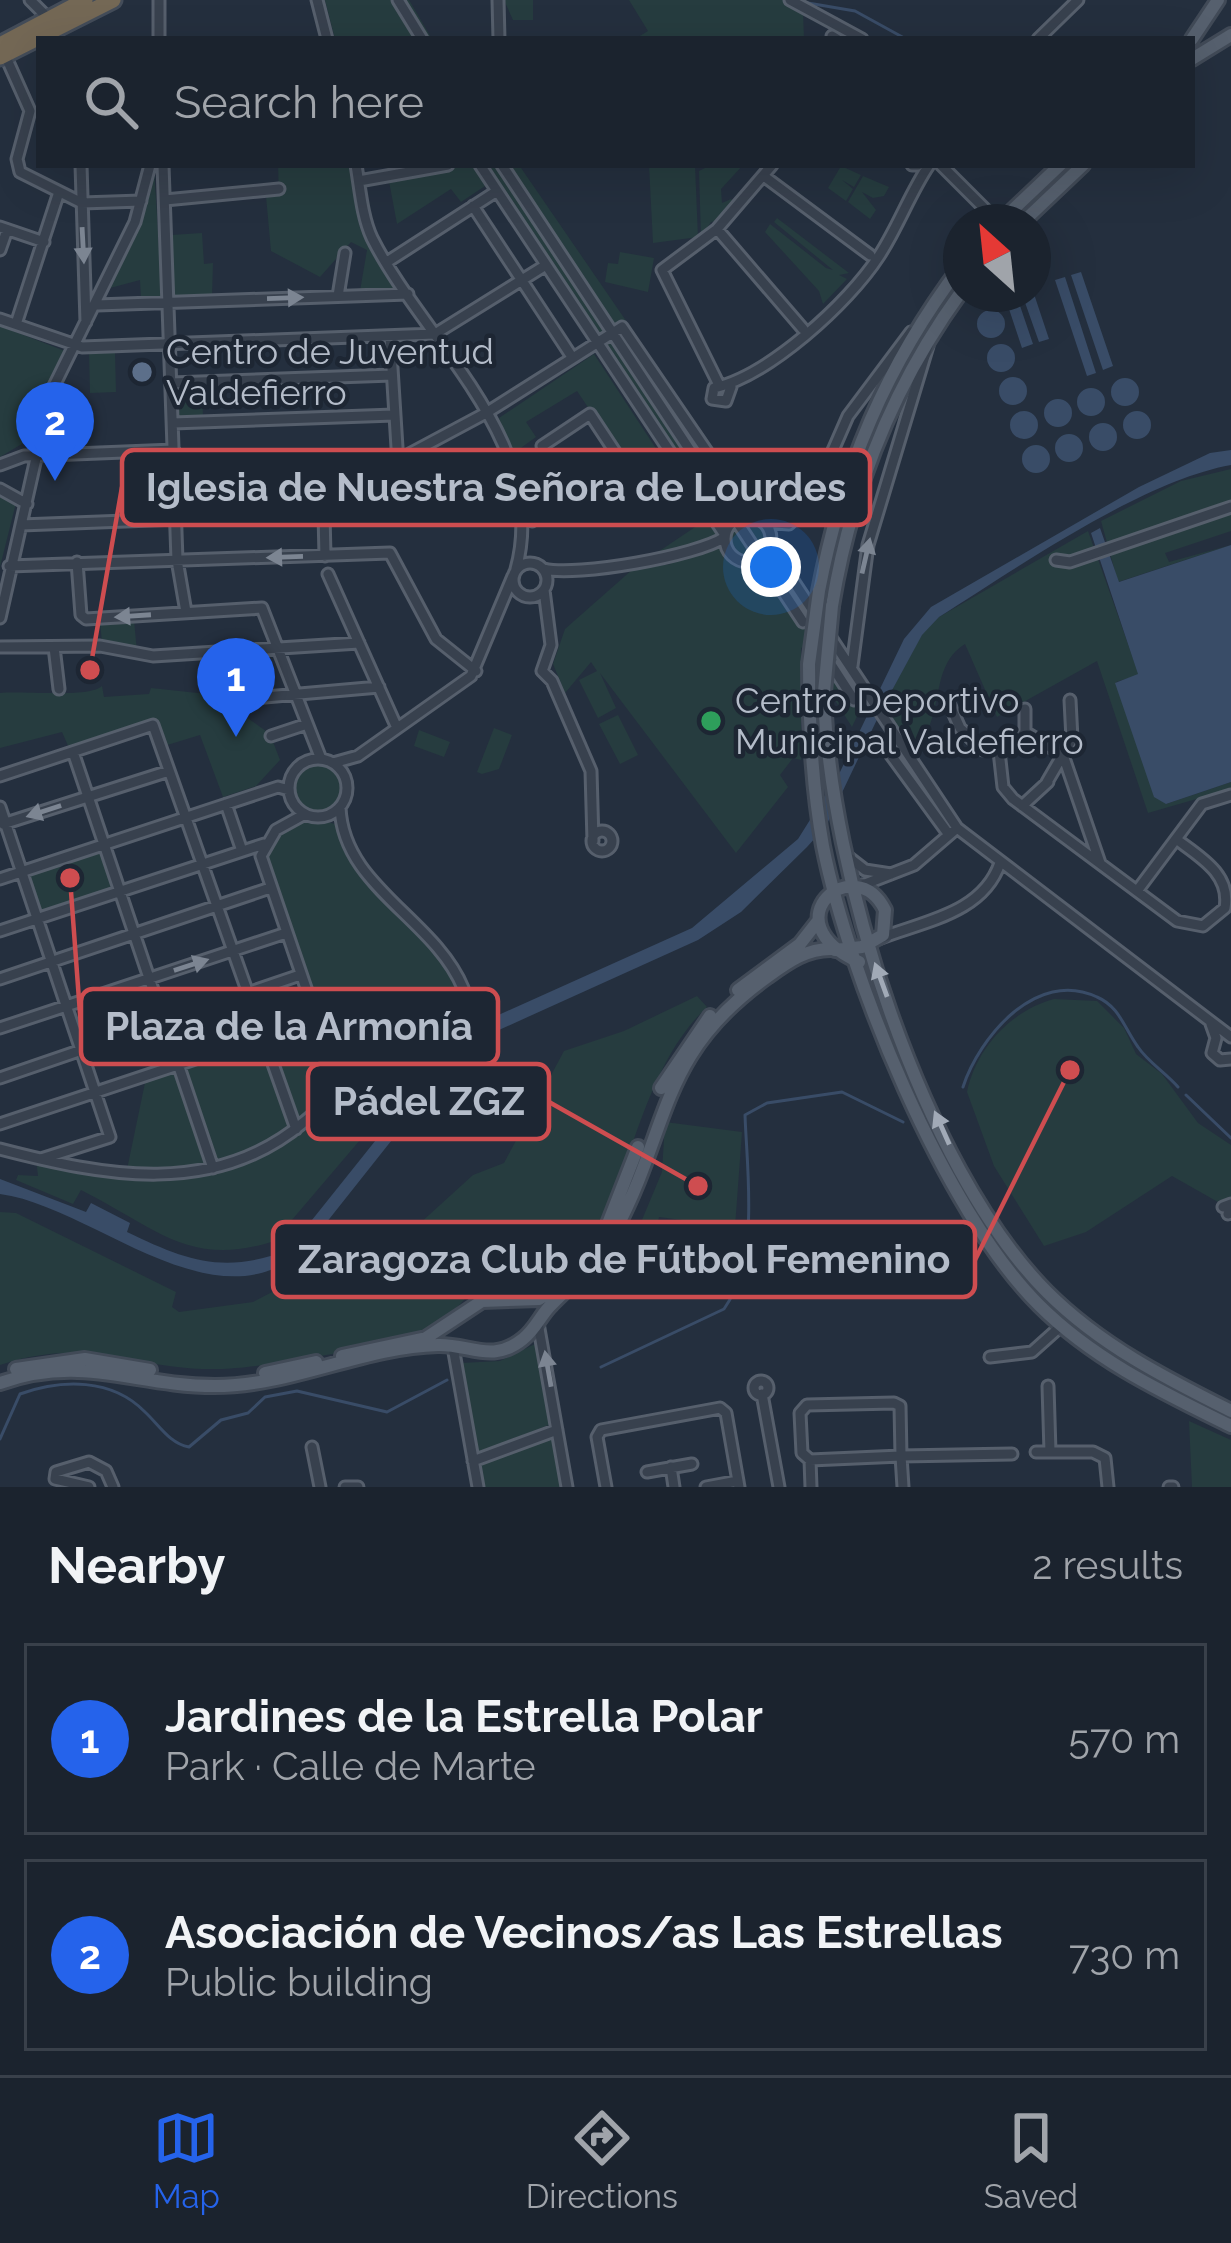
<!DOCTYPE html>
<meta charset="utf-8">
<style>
:root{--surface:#1b232e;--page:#242b36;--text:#f1f3f6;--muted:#a0a4aa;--line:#39404a;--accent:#2563eb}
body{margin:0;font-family:Raleway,sans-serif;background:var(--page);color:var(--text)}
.compass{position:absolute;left:943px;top:204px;width:108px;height:108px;border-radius:50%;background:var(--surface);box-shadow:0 12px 48px #0002;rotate:333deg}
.you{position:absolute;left:771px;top:567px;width:42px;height:42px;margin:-30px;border:9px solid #fff;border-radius:50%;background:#1a73e8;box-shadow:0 0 0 18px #1a73e833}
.badge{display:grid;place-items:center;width:78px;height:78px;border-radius:50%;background:var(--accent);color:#fff;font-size:39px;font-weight:700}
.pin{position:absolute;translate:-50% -99px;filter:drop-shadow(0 3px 6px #0008)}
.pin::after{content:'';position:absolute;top:63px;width:42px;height:36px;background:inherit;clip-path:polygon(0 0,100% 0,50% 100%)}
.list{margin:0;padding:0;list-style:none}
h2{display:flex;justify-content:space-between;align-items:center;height:156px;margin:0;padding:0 48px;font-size:51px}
h2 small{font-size:39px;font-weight:400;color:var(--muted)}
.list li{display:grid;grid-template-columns:78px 1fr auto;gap:36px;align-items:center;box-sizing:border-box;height:192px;margin:0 24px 24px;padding:0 24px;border:3px solid var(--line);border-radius:0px}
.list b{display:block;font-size:45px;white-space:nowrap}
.list p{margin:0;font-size:39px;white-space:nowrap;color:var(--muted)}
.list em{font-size:39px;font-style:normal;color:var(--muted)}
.icon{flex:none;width:66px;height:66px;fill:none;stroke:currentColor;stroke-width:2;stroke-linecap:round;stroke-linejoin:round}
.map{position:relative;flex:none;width:1231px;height:1487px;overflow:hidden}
.search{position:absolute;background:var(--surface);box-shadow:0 12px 48px #0002;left:36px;right:36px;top:36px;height:132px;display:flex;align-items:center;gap:30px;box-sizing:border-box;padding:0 42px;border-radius:0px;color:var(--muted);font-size:45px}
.sheet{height:588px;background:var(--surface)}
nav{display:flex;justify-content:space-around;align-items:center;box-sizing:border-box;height:168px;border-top:3px solid var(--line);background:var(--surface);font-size:33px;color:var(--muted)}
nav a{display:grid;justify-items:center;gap:6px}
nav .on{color:var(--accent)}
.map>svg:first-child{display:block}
.green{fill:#263c3f}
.water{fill:#394c67}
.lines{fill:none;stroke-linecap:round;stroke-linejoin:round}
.stream{stroke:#394c67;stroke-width:3}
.minor-casing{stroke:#565f6c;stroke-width:15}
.major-casing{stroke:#414a57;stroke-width:18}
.highway-casing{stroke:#434c59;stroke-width:21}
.minor{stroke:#38414e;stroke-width:9}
.major{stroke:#56606e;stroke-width:12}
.highway{stroke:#746855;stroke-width:15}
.major-bridge-casing{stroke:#414a57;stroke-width:18;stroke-linecap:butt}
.major-bridge{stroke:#56606e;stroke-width:12}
.oneway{fill:#7c8592}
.oneway2{fill:#a1aab7}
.service-dot{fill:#5c6f8a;stroke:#1d2633;stroke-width:4.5}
.leisure-dot{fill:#2e9e5b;stroke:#1d2633;stroke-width:4.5}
.labels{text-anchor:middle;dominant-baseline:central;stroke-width:9;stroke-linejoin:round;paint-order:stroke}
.poi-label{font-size:36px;fill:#b4bcc9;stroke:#1d2633;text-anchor:start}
.leader{fill:none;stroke:#ce4d50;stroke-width:4.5}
.callout-dot{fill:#ce4d50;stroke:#1d2633;stroke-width:4.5}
.callout{fill:#1d2633;stroke:#ce4d50;stroke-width:4.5}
.callout-label{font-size:39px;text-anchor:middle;font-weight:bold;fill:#b4bcc9}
</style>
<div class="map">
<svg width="1231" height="1487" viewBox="0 0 1231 1487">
<rect width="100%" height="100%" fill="#242f3e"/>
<path class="green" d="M 325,0 L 409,0 L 432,39 L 335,39 Z
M 504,0 L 533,0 L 533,20 L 513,20 Z
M 629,0 L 788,0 L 803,11 L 804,39 L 635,39 L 648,31 Z
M 278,165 L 349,165 L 360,228 L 399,289 L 360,291 L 367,250 L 351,242 L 320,277 L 271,251 L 266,196 L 279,194 Z
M 386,165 L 519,165 L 767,526 L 770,546 L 868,693 L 852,727 L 801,647 L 801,760 L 793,758 L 780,775 L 788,787 L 736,853 L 600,673 L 616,708 L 598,718 L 579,680 L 597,671 L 591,662 L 565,693 L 553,664 L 565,629 L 633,569 L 672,564 L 660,563 L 658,552 L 707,519 L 491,182 L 461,202 L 451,189 L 397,224 Z
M 649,165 L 695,165 L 698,237 L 653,243 Z
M 711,165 L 743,165 L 721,189 L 722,203 L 731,199 L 736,204 L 721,220 L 711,222 L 701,237 L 699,171 Z
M 841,166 L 861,175 L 854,187 L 842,180 L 853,189 L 846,201 L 828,188 Z
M 154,167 L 162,298 L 141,298 L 140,280 L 110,288 L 141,220 Z
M 863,176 L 889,187 L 884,196 L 873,198 L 862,192 L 876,210 L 870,219 L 848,202 Z
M 777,218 L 849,273 L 839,275 L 847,279 L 823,304 L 819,291 L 765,232 L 770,224 L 826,268 L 833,270 L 774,222 Z
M 202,233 L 204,264 L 213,263 L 212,296 L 174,297 L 172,235 Z
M 620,252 L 654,258 L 648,292 L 605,282 L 608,263 L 618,264 Z
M 0,326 L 65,351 L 35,436 L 0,457 Z
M 89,353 L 115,353 L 116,392 L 90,393 Z
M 594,354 L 678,482 L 639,483 L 577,391 L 526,422 L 536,437 L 518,450 L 535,475 L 552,464 L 556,470 L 524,491 L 499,418 Z
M 202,386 L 203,417 L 178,418 L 177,387 Z
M 1231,469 L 1231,531 L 1165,553 L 1169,562 L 1231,545 L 1118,582 L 1101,521 L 1181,481 Z
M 0,495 L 16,503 L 0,567 Z
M 1088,531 L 1139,675 L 1116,682 L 1166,804 L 1231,782 L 1231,789 L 1148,813 L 1097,661 L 997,717 L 965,644 C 927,667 947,721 914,747 L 883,707 L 922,634 L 939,617 Z
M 134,620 L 137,652 L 102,642 L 100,622 Z
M 259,675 L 266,692 L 232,696 L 231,706 L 270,734 L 280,760 L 256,786 L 223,797 L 200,735 L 164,746 L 156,723 L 69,748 L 62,732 L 0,748 L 0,693 C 26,691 89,698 102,686 L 104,697 L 149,694 L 151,688 L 216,695 L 218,678 Z
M 618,715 L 638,755 L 620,764 L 599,724 Z
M 494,728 L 512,735 L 499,769 L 482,774 L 477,772 Z
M 419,730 L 450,742 L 444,757 L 414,746 Z
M294 789a25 25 0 1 1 50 0a25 25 0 1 1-50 0Z
M 303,816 L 335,824 L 363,877 L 441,954 L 461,991 L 445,1001 L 458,1025 L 274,1241 C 190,1269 155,1227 81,1190 L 73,1204 L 16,1180 L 18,1175 L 38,1176 L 36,1158 L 125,1179 L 146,1078 L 319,1021 L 263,858 L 267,845 Z
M 104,844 L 118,892 L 37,918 L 22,871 Z
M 697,996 L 707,1007 C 624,1085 636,1227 542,1288 L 509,1284 L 498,1261 L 484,1261 C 479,1289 455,1314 427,1328 C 387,1347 265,1368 219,1369 C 134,1371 90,1335 0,1365 L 0,1212 L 16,1213 L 176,1292 L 172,1307 L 179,1312 L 253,1302 L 316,1269 L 340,1279 L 418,1225 L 473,1175 L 504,1163 L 564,1051 L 624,1031 Z
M 1054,999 L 1097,1001 L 1124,1028 L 1136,1054 L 1162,1074 L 1198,1123 L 1231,1145 L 1231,1203 L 1225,1206 L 1172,1176 L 1086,1232 L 1044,1246 L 994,1166 L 967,1092 C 976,1048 1012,1010 1054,999 Z
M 665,1122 L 742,1132 L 735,1227 L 659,1217 L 651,1259 L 629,1251 L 662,1172 Z
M 537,1343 L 551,1424 L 478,1453 L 460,1363 L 500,1361 Z
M 1189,1421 L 1231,1440 L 1231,1487 L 1192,1487 Z
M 552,1438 L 562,1487 L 482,1487 L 481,1463 Z"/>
<path class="water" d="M 1081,272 L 1113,366 L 1103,370 L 1071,275 Z
M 1065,277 L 1096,373 L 1087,376 L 1055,280 Z
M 1033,291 L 1049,339 L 1039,342 L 1022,294 Z
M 1016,294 L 1033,344 L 1022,348 L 1005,297 Z
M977 324a14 14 0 1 1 28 0a14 14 0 1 1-28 0Z
M987 358a14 14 0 1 1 28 0a14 14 0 1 1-28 0Z
M999 391a14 14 0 1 1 28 0a14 14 0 1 1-28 0Z
M1111 392a14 14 0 1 1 28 0a14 14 0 1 1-28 0Z
M1077 402a14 14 0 1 1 28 0a14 14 0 1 1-28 0Z
M1044 413a14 14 0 1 1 28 0a14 14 0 1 1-28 0Z
M1123 425a14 14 0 1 1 28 0a14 14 0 1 1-28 0Z
M1010 425a14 14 0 1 1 28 0a14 14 0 1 1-28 0Z
M1089 437a14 14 0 1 1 28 0a14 14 0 1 1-28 0Z
M1055 448a14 14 0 1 1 28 0a14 14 0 1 1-28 0Z
M1022 459a14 14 0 1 1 28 0a14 14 0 1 1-28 0Z
M 1231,450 L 1231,465 C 1141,481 1017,568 939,617 L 922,635 L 883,707 L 826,826 L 807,847 L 741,912 L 698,940 L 468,1044 L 311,1242 C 222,1337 94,1206 0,1194 L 0,1179 L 86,1212 L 91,1203 L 130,1223 L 127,1232 C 185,1260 224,1275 288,1250 L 463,1031 L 692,928 L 798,839 L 840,772 L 904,639 L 931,607 L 1139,487 L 1210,453 Z
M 1100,528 L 1119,582 L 1231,545 L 1231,782 L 1166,804 L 1154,797 L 1115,683 L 1138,674 L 1091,533 Z"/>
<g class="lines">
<path class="stream" d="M 802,2 L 855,11 L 906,39
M 963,1087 C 979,1038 1036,968 1097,997 C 1120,1007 1124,1028 1138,1047 C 1148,1062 1166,1073 1178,1087
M 1186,1095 L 1231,1138
M 601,1367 L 724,1309 C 760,1258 747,1174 745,1115 L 767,1103 L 842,1092 L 903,1122
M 0,1439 L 20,1394 C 62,1379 112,1378 145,1412 C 159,1425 170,1444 189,1447 L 221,1420 L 248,1413 L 265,1397 L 297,1391 L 387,1412 L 447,1380"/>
<g class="minor-casing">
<path id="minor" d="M 30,0 L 48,18
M 317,0 L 327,39
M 398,0 L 422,39
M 498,0 L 499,39
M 790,0 L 862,39
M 832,36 L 837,39
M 159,39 L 159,0
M 1038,39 L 1078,0
M 5,55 L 30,111 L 17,159 L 20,172 L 82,203 L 141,201
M 81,165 L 86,322
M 163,165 L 177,560 L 186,612
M 356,165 C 360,188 362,217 372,238 C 423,340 551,443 516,569
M 480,165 L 725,535
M 502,165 L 803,622
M 912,165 L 918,165
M 941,165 L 998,222
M 765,177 L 870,255
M 359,181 L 448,165
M 165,200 L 279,189
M 473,206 L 572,357
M 0,227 L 44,242
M 717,229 L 803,329
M 0,250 L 7,230
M 387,262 L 497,191
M 338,296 L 345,253
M 97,305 L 408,294
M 0,319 L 82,347 L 435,334 L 546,265
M 16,324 L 59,192
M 390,336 L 401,511
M 171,383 L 392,375
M 719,385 L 662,270 L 717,229 L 772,165
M 731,387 L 726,401 L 712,399 L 714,388 C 768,376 848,304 879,256 C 898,227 910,193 929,165
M 173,423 L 394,415
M 0,465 L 24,456 L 174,450
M 174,468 L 398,460 L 486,413 L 622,327 L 751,516
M 0,489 L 27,504
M 324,514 L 325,556
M725 539a23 23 0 1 1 46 0a23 23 0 1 1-46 0Z
M 532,521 L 621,461 L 590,414 L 542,446
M 763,522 L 789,524 L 810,503 L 848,416 L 911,332
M 21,525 L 519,506
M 770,546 L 957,828 L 1231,1037
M 1056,560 L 1070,562 L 1231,507
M 77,562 L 81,615 L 86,619 L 262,608 L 321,759
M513 580a17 17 0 1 1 34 0a17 17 0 1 1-34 0Z
M 9,566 L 390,553 L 436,639 L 476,671
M 544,569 C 576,577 697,556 725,537
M 328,574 L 397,728
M 544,590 L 551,645 L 542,671 L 552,681 L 591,771 L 593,841
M 0,618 L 51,392 L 135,222 L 150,165
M 0,647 L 100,646 L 153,656 L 359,643
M 54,647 L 59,689
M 832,666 L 854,700
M 852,666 L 868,545 L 928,346
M 232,700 L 379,687
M 948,701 L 960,728 L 983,750 L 1014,745 L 1025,732 L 1025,709
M 1025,732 L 1063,755 L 1100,863
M 271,736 L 307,724
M 885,747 L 947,832
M 999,751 L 1003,787 L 1013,799 L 1177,921 L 1203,926 L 1225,908 C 1231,874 1200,857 1176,839
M 73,752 L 213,1168
M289 788a29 29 0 1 1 58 0a29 29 0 1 1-58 0Z
M 333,763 L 358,756 L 471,676 L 513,576
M 0,776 L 153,725 L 296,1129
M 1047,782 L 1072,739 L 1070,700
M 226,804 L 241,848
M 1022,806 L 1048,782
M 0,807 L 110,1137 L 41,1159
M 340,807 C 343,887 434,918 463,988
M 3,824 L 169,771
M592 841a10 10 0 1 1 20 0a10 10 0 1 1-20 0Z
M 847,856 L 865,870 L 891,874
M 0,879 L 278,787 L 289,790
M 860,886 L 914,865 L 957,828
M 1137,891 L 1202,804 L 1231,795
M 0,931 L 264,844
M 881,938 C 925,921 983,913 1000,863
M 0,979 L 270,888
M 1211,1024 L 1216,1038 L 1212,1053 L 1220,1060 L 1231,1059
M 0,1028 L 286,933
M 0,1078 L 300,975
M 0,1124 L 316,1019
M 0,1149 C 104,1176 214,1198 304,1122 C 318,1110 336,1098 337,1079 L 261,856 L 276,830 L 305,814
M 1223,1207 L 1231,1204
M 1228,1214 L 1231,1213
M 538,1323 L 567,1487
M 453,1347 L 478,1487
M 990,1357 L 1032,1352 L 1061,1326
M754 1388a7 7 0 1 1 14 0a7 7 0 1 1-14 0Z
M 1048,1386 L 1050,1452
M 762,1394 L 779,1487
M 312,1447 L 320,1487
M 1036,1452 L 1093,1452 L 1105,1458 L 1108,1487
M 810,1460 L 802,1453 L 800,1413 L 807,1405 L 894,1403 L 900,1406 L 901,1456 L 1012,1454
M 473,1461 L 557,1430
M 671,1467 L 674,1487
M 647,1472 L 692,1464
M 89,1487 L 55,1479 L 56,1472 L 89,1462 L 106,1471 L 113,1487
M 345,1487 L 358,1487
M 606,1487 L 597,1437 L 601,1430 L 720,1408 L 726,1413 L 739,1487
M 706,1487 L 738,1481
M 811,1487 L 810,1460 L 901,1456 L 903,1487
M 1169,1487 L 1173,1487"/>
</g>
<g class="major-casing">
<path id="major" d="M 1192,39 L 1218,0
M 1192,59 L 1231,35
M 1000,222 L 1060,165
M 1023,222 L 1083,165
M 819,591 C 842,470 886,365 961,266
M 832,606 C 851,490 892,387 961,292
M 809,664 C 809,725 812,785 823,846 C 849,977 944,1211 1039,1305 C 1094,1360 1162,1392 1231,1426
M 824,692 C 828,868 921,1166 1047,1292 C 1100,1345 1165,1378 1231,1411
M 835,950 L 862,947 L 883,935 L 885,910 C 855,849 768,921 859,962
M 738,990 L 800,944 L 818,921
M 661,1088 L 710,1016
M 604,1234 L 638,1147
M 342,1356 L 426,1338 L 482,1301 L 539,1299 L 565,1282
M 16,1369 L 85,1359 L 150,1370
M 265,1373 L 316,1362
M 0,1383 C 82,1354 134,1386 215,1386 C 291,1386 363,1347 438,1345 C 470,1344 492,1364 523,1339 C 536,1329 541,1314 552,1304 C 577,1279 600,1260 616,1229 C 671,1125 658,1055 767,977 C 788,962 807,948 833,949"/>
</g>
<g class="highway-casing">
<path id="highway" d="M 0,45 L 85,0
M 0,57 L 113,0"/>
</g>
<use href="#minor" class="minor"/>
<use href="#major" class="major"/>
<use href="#highway" class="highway"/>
<g class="major-bridge-casing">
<path id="major-bridge" d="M 809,664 L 819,591
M 824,692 L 832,606"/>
</g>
<use href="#major-bridge" class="major-bridge"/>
</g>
<defs><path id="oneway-solid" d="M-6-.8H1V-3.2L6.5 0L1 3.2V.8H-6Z" transform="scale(3)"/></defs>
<g class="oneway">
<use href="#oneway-solid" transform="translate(83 245) rotate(87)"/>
<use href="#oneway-solid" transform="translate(285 298) rotate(-2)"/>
<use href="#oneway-solid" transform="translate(866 556) rotate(-77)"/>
<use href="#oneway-solid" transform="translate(285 557) rotate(178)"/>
<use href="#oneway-solid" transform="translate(133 616) rotate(176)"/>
<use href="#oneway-solid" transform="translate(44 811) rotate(162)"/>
<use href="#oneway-solid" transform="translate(191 965) rotate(-18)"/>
<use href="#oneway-solid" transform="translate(548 1369) rotate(-100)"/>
</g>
<g class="oneway2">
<use href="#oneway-solid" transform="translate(881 980) rotate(-110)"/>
<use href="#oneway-solid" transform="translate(942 1128) rotate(-114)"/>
</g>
<circle class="service-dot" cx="142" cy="372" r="12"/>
<circle class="leisure-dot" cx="711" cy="721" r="12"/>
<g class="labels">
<g class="poi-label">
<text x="166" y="351">Centro de Juventud<tspan x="166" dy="41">Valdefierro</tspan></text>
<text x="735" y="700">Centro Deportivo<tspan x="735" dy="41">Municipal Valdefierro</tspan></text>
</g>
</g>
<path class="leader" d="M90 670L122 487M70 878L81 1027M698 1186L549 1102M1070 1070L975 1260"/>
<g class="callout-dot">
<circle cx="90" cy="670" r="12"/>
<circle cx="70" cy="878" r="12"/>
<circle cx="698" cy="1186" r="12"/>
<circle cx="1070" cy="1070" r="12"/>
</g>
<g class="callout">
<rect x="122" y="450" width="748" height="75" rx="12"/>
<rect x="81" y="989" width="417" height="75" rx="12"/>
<rect x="308" y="1064" width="241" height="75" rx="12"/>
<rect x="273" y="1222" width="702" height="75" rx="12"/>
</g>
<g class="callout-label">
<text x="496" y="501">Iglesia de Nuestra Señora de Lourdes</text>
<text x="289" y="1040">Plaza de la Armonía</text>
<text x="429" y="1115">Pádel ZGZ</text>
<text x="624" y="1273">Zaragoza Club de Fútbol Femenino</text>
</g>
</svg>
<svg class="compass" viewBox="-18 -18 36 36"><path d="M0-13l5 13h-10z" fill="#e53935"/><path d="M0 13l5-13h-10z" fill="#a0a4aa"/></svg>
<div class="you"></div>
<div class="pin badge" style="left:236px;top:737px">1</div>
<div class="pin badge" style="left:55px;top:481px">2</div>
<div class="search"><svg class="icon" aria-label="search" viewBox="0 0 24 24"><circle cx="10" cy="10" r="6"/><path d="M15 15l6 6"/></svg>Search here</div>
</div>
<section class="sheet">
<h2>Nearby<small>2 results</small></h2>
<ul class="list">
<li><span class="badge">1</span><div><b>Jardines de la Estrella Polar</b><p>Park · Calle de Marte</p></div><em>570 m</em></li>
<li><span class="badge">2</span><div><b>Asociación de Vecinos/as Las Estrellas</b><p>Public building</p></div><em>730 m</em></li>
</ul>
</section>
<nav>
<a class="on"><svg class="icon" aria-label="map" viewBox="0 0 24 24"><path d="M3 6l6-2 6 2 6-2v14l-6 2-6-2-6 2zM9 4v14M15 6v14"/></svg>Map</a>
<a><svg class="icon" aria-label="directions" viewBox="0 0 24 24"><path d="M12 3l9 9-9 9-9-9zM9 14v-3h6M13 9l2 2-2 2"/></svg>Directions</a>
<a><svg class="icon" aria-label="saved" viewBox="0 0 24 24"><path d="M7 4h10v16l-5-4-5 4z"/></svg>Saved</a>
</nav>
